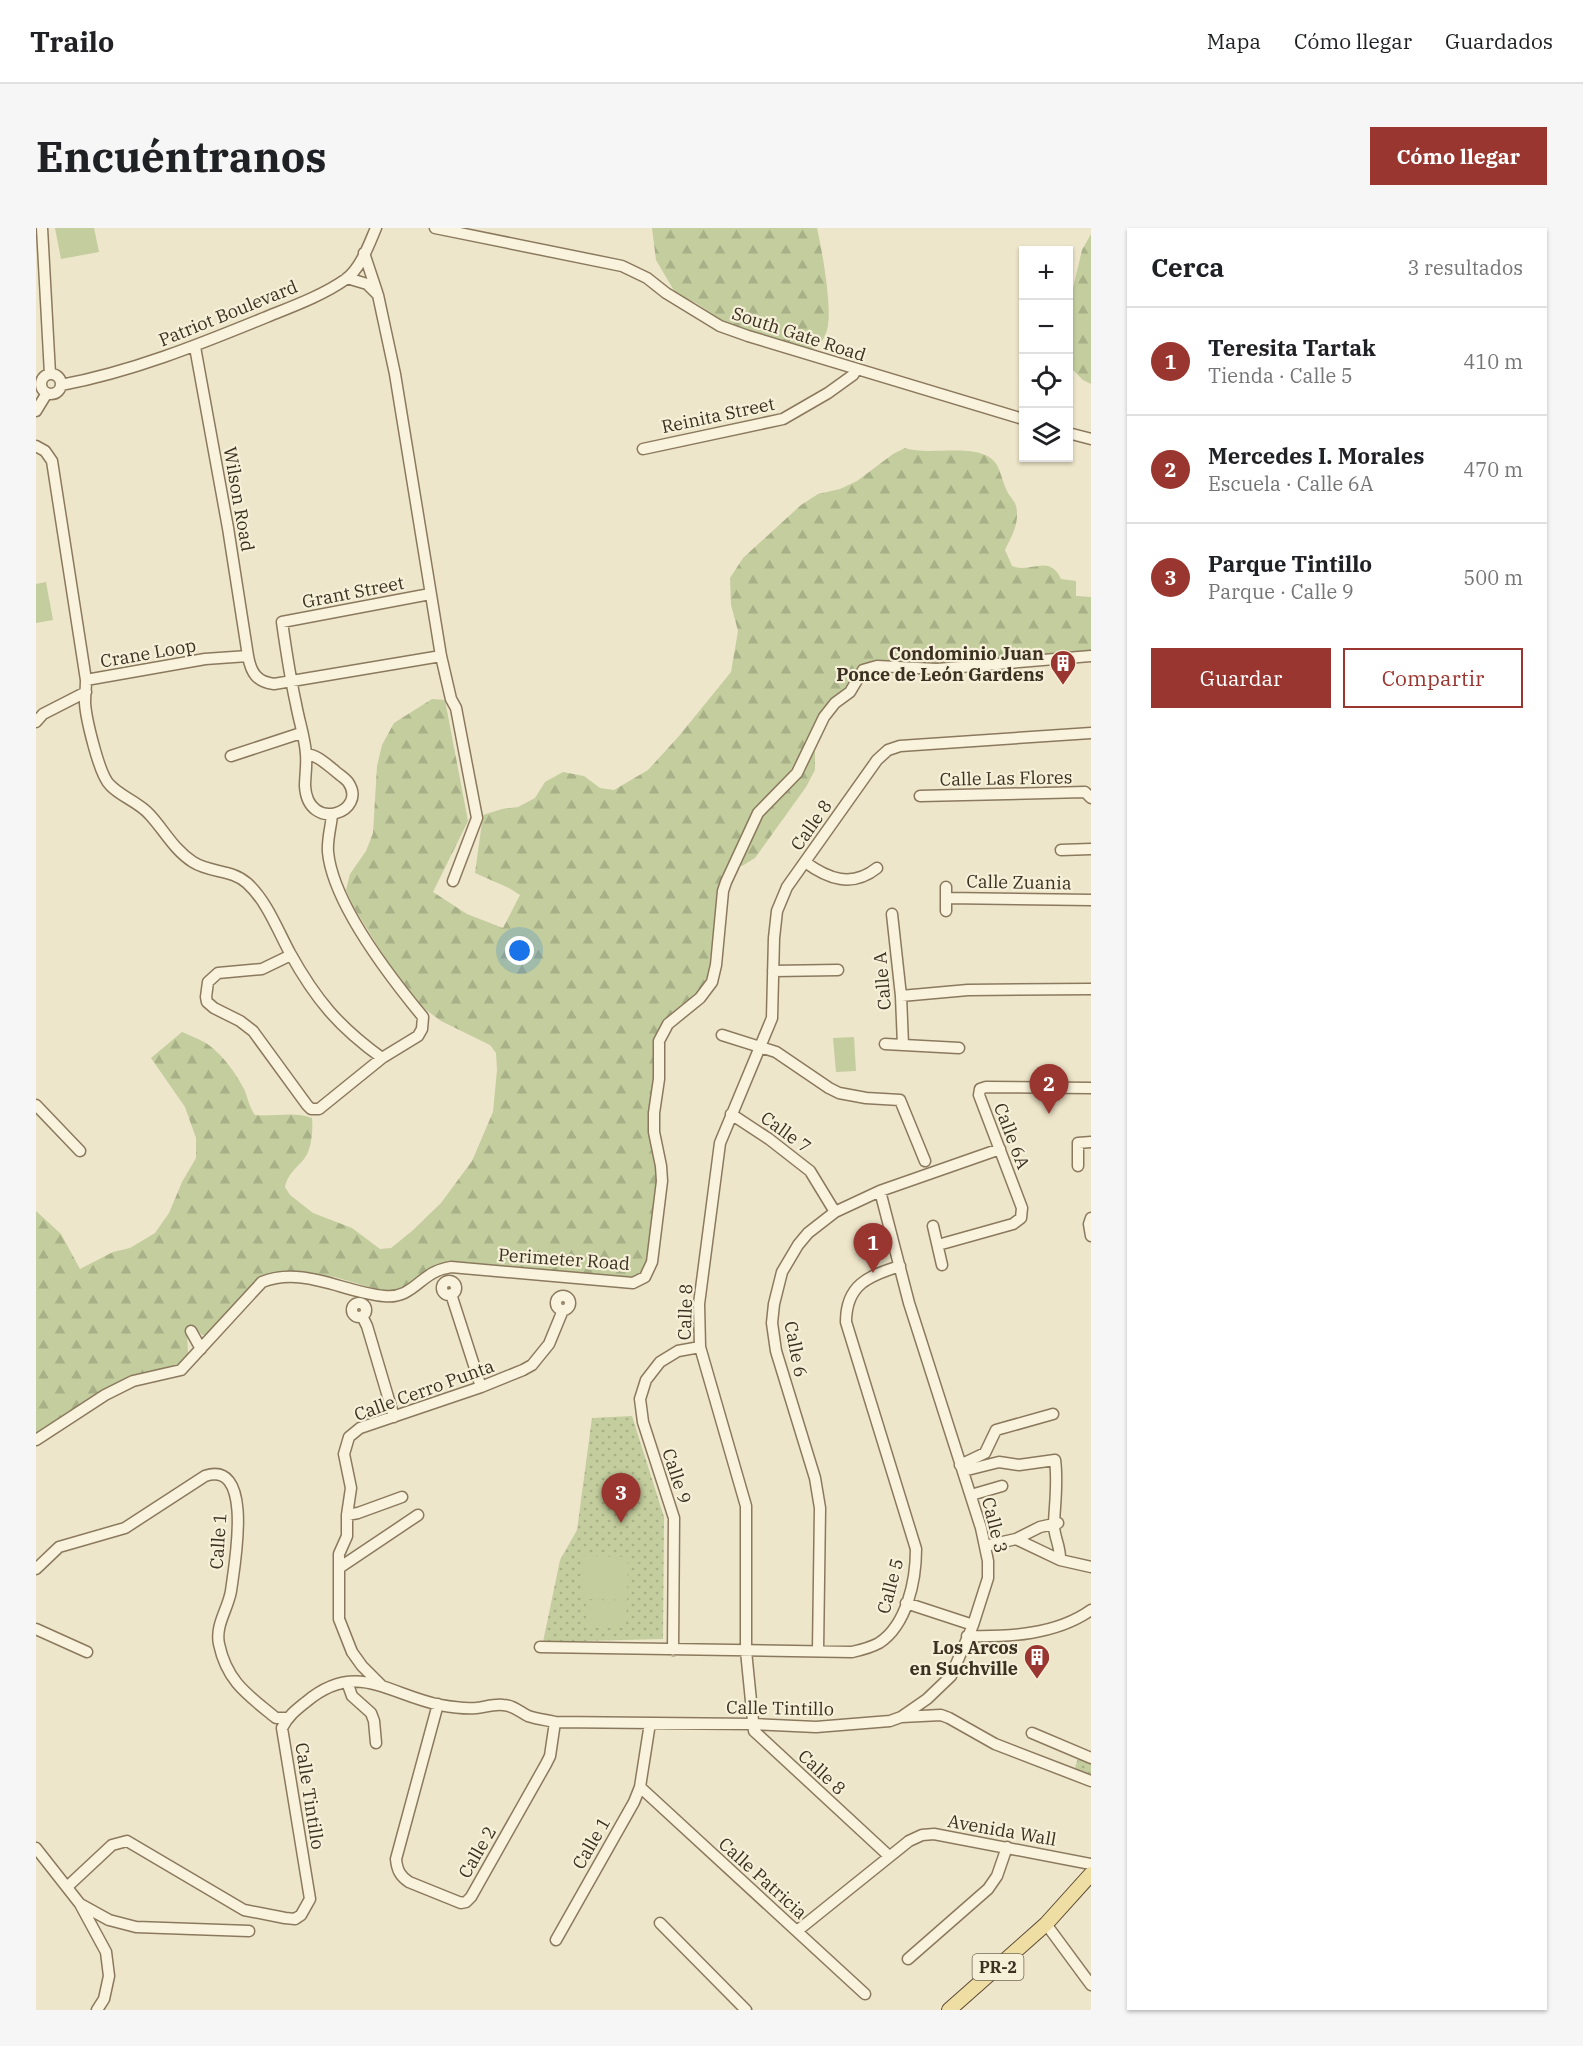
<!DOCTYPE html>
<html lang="es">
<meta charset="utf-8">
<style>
:root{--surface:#fff;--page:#f6f6f6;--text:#202124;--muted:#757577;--line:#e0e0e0;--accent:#99362f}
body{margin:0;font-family:"IBM Plex Serif",serif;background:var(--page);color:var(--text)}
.controls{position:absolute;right:18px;top:18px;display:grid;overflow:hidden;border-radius:0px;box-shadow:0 2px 4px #0004}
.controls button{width:54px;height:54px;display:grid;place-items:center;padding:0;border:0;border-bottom:2px solid var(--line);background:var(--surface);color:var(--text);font:30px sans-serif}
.you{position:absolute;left:484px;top:723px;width:21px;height:21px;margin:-15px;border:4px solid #fff;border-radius:50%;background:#1a73e8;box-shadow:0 0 0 9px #1a73e833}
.badge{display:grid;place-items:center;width:39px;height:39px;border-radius:50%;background:var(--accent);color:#fff;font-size:20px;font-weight:700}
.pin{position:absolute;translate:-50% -50px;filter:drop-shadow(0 2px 3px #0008)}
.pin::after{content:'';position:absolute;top:32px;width:21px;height:18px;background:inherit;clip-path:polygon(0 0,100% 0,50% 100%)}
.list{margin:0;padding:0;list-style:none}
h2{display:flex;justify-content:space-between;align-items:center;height:78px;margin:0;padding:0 24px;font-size:26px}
h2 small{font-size:20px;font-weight:400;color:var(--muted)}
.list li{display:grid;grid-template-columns:39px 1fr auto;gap:18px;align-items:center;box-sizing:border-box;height:108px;padding:0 24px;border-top:2px solid var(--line)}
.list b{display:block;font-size:22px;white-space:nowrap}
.list p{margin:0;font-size:20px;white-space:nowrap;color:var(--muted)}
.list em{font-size:20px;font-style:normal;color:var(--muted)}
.actions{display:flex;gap:12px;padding:18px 24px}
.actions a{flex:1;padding:14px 0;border:2px solid var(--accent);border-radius:0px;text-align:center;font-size:21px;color:var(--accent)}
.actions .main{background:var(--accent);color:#fff}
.icon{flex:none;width:33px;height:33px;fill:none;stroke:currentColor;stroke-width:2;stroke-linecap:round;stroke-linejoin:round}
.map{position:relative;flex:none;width:1055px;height:1782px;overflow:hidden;border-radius:0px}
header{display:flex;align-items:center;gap:36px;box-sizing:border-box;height:84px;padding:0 30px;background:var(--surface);border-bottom:2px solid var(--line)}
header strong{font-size:28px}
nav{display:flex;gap:33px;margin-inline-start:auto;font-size:21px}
.intro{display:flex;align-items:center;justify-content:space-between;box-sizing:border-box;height:144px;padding:0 36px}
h1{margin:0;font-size:42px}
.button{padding:15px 27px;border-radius:0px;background:var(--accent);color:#fff;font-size:21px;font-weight:700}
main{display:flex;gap:36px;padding:0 36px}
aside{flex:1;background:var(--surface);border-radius:0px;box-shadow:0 2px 4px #0004}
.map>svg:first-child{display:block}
.grass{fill:url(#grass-dots)}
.forest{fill:url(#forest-firs)}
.pitch{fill:#c3cd9d}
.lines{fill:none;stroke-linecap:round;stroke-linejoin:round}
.minor-casing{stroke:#8b795e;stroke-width:13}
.major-casing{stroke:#594732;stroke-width:16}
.minor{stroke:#f9f3dd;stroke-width:10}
.major{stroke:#efdea3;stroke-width:14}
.labels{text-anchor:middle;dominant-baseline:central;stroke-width:4.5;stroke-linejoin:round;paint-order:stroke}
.shield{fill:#f6f0d9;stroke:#746a58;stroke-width:1.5}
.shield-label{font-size:16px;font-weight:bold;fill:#3c3021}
.street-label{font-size:18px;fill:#3c3021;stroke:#f6f0d9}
.poi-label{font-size:18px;font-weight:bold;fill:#3c3021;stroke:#f6f0d9;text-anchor:end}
</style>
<header>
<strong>Trailo</strong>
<nav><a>Mapa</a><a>Cómo llegar</a><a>Guardados</a></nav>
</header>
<div class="intro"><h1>Encuéntranos</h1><a class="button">Cómo llegar</a></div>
<main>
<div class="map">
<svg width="1055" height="1782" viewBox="0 0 1055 1782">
<defs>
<pattern id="grass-dots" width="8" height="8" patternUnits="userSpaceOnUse" patternTransform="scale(1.5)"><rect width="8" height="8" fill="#c3cd9d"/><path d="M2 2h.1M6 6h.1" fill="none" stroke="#a8b087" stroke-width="1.8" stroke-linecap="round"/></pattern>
<pattern id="forest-firs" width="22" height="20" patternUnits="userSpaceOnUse" patternTransform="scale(1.5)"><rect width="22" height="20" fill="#c3cd9d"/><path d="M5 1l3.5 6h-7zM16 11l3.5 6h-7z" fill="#a8b087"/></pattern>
</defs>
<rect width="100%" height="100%" fill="#eee6ca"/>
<path class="grass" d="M 596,1188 L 628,1289 L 627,1411 L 507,1414 L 524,1332 L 541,1302 L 556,1190 Z
M 1043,1527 L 1055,1531 L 1055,1546 L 1039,1540 Z"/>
<path class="forest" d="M 616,0 L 781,0 C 786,22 797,82 791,102 C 788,112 783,118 775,123 L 692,96 L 660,75 L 640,66 L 620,32 Z
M 1055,6 L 1055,156 L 1047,152 L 1033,138 L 1033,77 L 1046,22 Z
M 869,220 C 893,229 946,212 961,237 C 965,245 967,255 971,263 C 973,268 979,273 980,278 C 984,295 976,307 969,322 L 976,338 C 995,346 1013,325 1025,351 L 1040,353 L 1040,368 L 1055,369 L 1055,423 L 883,439 L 841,434 L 789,492 L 779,513 L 779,542 L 770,559 L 719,630 L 706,638 L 695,636 L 673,755 L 620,813 L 618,821 L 617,856 L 612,887 L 613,905 L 622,951 L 610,1033 L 606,1044 L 593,1051 L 401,1041 L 358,1064 L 350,1064 L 299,1049 L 268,1048 L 236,1052 L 172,1107 L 166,1107 L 159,1100 L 151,1105 L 152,1125 L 144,1136 L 136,1139 L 96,1148 L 82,1154 L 0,1208 L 0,983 L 25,1006 L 44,1041 L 77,1024 L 94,1020 L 119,1005 L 133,985 L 146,954 L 160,930 L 160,910 L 149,879 L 115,830 L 146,804 C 153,807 161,810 168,814 C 184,823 200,845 208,861 C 212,870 213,879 219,887 C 238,889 258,883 276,890 C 277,899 276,915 272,924 C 267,937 253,941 249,959 L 254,967 L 277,985 L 316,1000 L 344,1021 L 355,1020 L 376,1003 L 405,975 L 436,933 L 457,884 L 461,842 L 460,825 L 454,817 L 405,793 L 389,781 L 365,756 L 317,678 L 310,662 L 314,646 L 330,623 L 337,605 L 341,538 L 346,517 L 358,495 L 396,471 L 409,472 L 432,593 L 397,664 L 431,686 L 467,700 L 484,667 L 473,660 L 439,645 L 447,587 L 466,581 L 482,579 L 499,570 L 509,554 L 527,544 L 548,548 L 564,560 L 578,562 L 612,542 L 643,508 L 695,444 L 702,403 L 695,377 L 694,350 L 707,330 L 765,277 L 782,266 L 804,261 L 821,253 L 857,226 Z"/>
<path class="pitch" d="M 19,0 L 58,0 L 63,24 L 25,31 Z
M 10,354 L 17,392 L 0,395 L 0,356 Z
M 818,809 L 820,843 L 800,844 L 797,810 Z
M 547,1328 L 592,1329 L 591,1372 L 546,1371 Z
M 550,1376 L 591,1376 L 590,1400 L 550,1400 Z"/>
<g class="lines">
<g class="minor-casing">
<path id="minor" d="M 6,0 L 14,146
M 399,0 L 586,38 L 611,50 L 630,65 L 684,98 L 712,108 L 987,191
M 328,25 L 341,64
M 311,50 L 331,56 L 342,67 L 359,146 L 405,428 L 415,471 L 420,480 L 441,590 L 417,653
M 159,119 L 192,300 L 212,428
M5 156a10 10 0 1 1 20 0a10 10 0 1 1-20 0Z
M 25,157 C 95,144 162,117 228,90 C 255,79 286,68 310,51 C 325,40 333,16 340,0
M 0,183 L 11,165
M 1032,205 L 1055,211
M 0,218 L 9,223 L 16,233 L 50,452 C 50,460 49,467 49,475 C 50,490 63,547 74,557 C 85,569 103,574 114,587 C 128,602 138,622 157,634 C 174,645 195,641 211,655 C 231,673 242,703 254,725 C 280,772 303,799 346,830
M 607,221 L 747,191 L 792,165 L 817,147 L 821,141
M 50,452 L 169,431 L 212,428 C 215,445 221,454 238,456 L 405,428
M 0,494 L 7,486 L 50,464
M 270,526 C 281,527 289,535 298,542 C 302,546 308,549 312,554 C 333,584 272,606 269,558 C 269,548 271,537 270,526 C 269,510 263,493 260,476 C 254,449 250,422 246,394 L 394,366
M 195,528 L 265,505
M 884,568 L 1049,564 L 1055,570
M 1025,622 L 1055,621
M 769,634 C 792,651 816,660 841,640
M 910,670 L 1055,672
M 910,683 L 910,659
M 856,686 L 865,768 L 867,817
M 255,727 L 226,741 L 182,745 L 172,754 L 170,769 L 171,774 L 178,780 L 204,793 L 217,803 L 271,877 L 275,881 L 283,881 L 346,830 L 382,808 L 386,801 L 387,789 C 354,749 297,676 292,624 C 291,611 295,599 296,587
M 737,743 L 802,742
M 865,768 L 932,762 L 1055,761
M 686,807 L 740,824 L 793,860 L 803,865 L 830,870 L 864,872 L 889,933
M 849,816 L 923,820
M 0,877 L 44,923
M 695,886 L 733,911 L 774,943 L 799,984
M 1042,938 L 1042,915 L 1055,914
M 1055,990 L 1053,996 L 1055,1008
M 897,998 L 906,1037
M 902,1017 L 977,996 L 985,990 L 986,980 L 943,867 L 944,861 L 950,859 L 1055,860
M406 1060a7 7 0 1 1 14 0a7 7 0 1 1-14 0Z
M 415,1066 L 445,1159
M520 1075a7 7 0 1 1 14 0a7 7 0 1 1-14 0Z
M316 1082a7 7 0 1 1 14 0a7 7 0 1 1-14 0Z
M 326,1088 L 331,1098 L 358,1189
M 155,1103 L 165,1121
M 0,1212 L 69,1167 L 97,1153 L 145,1142 L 226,1054 C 267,1038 307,1064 348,1068 C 374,1071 383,1050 401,1043 C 405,1041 410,1040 415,1039 L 597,1055 L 609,1049 L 616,1034 L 626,953 L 625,938 L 618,904 L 618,885 L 623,851 L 623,813 L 632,796 L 664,770 L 676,754 L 680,737 L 687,663 L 690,654 L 722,585 L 761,545 L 788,489 L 799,475 L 814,464 L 827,442 L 841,438 L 901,441 L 1055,428
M 924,1237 L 949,1225 L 960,1202 L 1017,1186
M 927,1243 L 963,1234 L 983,1237 L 1019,1232 C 1022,1253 1019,1274 1018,1295 C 1017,1307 1025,1319 1024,1332
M 935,1267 L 966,1258
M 311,1287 L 322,1285 L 366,1269
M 980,1311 L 1004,1299 L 1022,1295
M 949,1318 L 980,1311 L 1024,1332 L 1055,1339
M 303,1340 L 382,1287
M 0,1341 L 23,1319 L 89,1300 L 169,1248 C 219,1231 198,1339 195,1363 C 192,1381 179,1397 183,1416 C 191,1454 212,1467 240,1490 L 252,1490
M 870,1375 L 937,1397
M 0,1401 L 51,1424
M 931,1408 C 972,1409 1020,1407 1055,1382
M 504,1419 L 816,1424 C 825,1422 834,1420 843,1415 C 871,1397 880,1352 880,1321 L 810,1094 C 810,1057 832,1048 864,1038
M 637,1422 L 638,1290 L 607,1194 L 604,1171 L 610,1152 L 624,1134 L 642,1123 L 664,1119
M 782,1423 L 784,1280 L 779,1250 L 740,1123 L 736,1095 L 738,1076 L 746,1044 L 762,1017 L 772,1005 L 799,984 L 844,963 L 964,921
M 311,1454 L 316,1468 L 335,1485 L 338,1493 L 340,1515
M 345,1457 L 326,1438 L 316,1424 L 303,1391 L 303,1326 L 311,1308 L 311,1287 L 315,1260 L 308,1226 L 313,1209 L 324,1200 L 445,1159 L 487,1142 L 496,1137 L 513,1116 L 527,1082
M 402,1476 L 360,1631 C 361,1642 364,1648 373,1654 L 425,1675 L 430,1674 L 435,1669 L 510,1536 L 514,1528 L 519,1494
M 865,1489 L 905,1487 L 913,1490 L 959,1516 L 1055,1553
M 996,1505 L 1055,1530
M 604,1559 L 829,1766
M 0,1620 L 44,1676 L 70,1724 L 73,1748 L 68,1771 L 61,1782
M 853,1628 L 718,1503 L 710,1423 L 710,1278 L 664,1119 L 663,1076 L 684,915 L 736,790 L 738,710 L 741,683 L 751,659 L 841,532 L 852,522 L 864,518 L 1055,505
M 31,1659 L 76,1617 L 91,1613 L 208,1682 L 249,1690 L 259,1691 L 265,1687 L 274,1671 L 246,1500 C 252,1488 260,1482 270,1474 C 320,1432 352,1466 404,1477 C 415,1479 428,1481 440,1480 C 449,1479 458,1476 467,1477 C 477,1477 484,1484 492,1488 C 501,1491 510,1492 519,1494 L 717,1496 L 780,1499 L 854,1493 L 865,1489 L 891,1471 L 915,1448 L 937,1397 L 952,1350 L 952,1333 L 945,1300 L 873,1075 L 844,963
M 44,1676 L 73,1692 L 100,1699 L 213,1703
M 624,1695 L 710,1782
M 1010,1696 L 1055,1757
M 761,1703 L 873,1613 L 886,1607 L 898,1606 L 1055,1636
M 520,1712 L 598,1574 L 604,1559 L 614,1495
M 872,1731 L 952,1661 L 961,1648 L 971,1619"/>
</g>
<g class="major-casing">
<path id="major" d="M 913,1782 L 1010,1696 L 1055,1646"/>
</g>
<use href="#minor" class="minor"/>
<use href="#major" class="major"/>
</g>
<defs>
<g id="building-pin" transform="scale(1.35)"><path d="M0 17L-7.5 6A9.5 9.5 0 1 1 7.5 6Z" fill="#99362f" stroke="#f6f0d9"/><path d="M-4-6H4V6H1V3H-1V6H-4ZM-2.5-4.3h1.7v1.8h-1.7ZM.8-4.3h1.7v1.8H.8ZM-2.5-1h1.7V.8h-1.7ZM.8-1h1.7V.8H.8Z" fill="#fff"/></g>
</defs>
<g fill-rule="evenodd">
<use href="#building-pin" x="1027" y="435"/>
<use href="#building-pin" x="1001" y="1429"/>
</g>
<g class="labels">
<rect class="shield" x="936.5" y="1726" width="51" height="26" rx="4.5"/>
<g class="shield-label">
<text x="962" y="1739">PR-2</text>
</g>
<g class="street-label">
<text transform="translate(192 85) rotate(-22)">Patriot Boulevard</text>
<text transform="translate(763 106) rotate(18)">South Gate Road</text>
<text transform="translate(682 187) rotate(-12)">Reinita Street</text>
<text transform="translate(203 271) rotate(80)">Wilson Road</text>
<text transform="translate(317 364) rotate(-11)">Grant Street</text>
<text transform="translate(112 425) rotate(-10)">Crane Loop</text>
<text transform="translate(970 550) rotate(-1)">Calle Las Flores</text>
<text transform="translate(775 597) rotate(-55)">Calle 8</text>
<text transform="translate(983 654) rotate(1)">Calle Zuania</text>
<text transform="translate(846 753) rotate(-95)">Calle A</text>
<text transform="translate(750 904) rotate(36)">Calle 7</text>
<text transform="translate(976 908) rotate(69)">Calle 6A</text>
<text transform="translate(528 1031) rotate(4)">Perimeter Road</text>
<text transform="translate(649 1084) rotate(-88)">Calle 8</text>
<text transform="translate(760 1121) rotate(79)">Calle 6</text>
<text transform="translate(388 1162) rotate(-20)">Calle Cerro Punta</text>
<text transform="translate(641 1248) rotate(72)">Calle 9</text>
<text transform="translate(959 1297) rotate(76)">Calle 3</text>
<text transform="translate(182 1313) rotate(-86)">Calle 1</text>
<text transform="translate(854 1358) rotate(-75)">Calle 5</text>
<text transform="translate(744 1480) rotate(1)">Calle Tintillo</text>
<text transform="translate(786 1544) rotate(43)">Calle 8</text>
<text transform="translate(274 1568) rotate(81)">Calle Tintillo</text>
<text transform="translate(966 1602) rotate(10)">Avenida Wall</text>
<text transform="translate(555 1615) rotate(-60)">Calle 1</text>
<text transform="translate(441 1624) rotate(-60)">Calle 2</text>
<text transform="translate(727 1650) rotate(42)">Calle Patricia</text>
</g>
<g class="poi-label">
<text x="1008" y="425">Condominio Juan<tspan x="1008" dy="21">Ponce de León Gardens</tspan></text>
<text x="982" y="1419">Los Arcos<tspan x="982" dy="21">en Suchville</tspan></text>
</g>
</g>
</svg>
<div class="controls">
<button>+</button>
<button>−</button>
<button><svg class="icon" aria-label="locate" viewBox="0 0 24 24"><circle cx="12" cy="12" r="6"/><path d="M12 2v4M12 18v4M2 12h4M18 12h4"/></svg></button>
<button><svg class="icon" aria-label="layers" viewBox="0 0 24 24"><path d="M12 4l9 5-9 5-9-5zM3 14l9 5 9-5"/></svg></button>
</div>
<div class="you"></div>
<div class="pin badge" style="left:837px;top:1045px">1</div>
<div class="pin badge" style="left:1013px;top:886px">2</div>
<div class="pin badge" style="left:585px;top:1295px">3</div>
</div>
<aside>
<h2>Cerca<small>3 resultados</small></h2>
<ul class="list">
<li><span class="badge">1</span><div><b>Teresita Tartak</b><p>Tienda · Calle 5</p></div><em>410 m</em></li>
<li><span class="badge">2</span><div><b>Mercedes I. Morales</b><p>Escuela · Calle 6A</p></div><em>470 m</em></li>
<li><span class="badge">3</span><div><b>Parque Tintillo</b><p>Parque · Calle 9</p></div><em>500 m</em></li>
</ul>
<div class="actions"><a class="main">Guardar</a><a>Compartir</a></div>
</aside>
</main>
